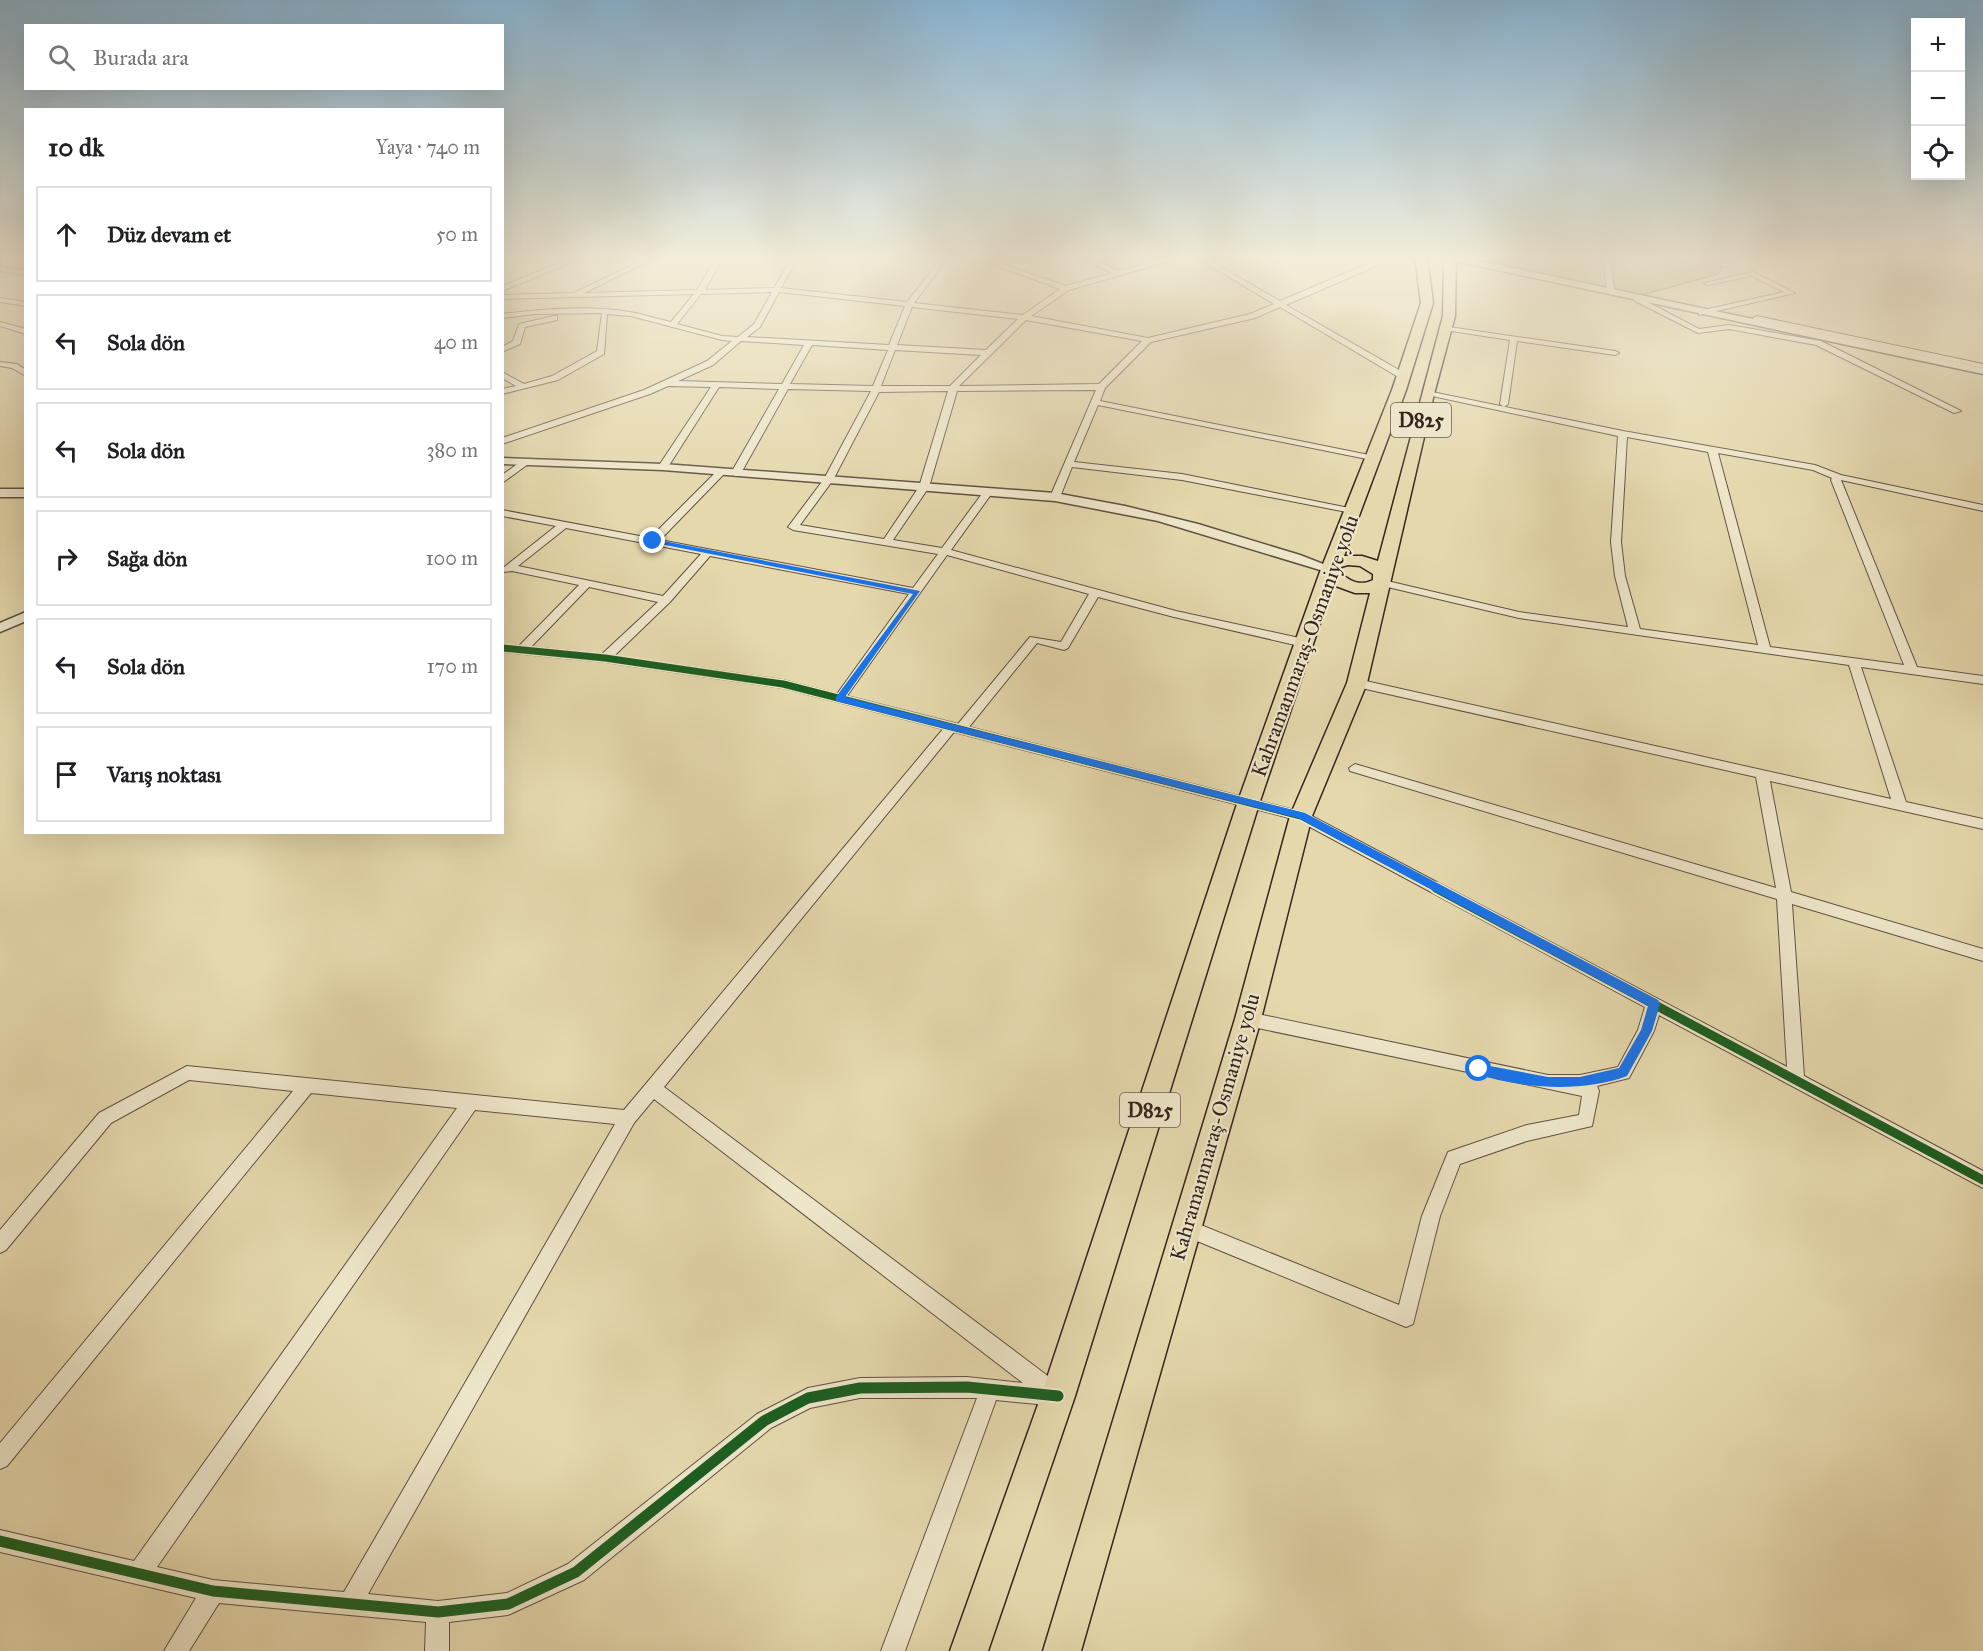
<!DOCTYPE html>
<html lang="tr">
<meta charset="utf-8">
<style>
:root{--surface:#fff;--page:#f6f6f6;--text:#202124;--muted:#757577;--line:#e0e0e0}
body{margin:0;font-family:"IM FELL Great Primer",serif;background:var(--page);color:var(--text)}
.controls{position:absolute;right:18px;top:18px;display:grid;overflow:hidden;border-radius:0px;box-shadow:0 6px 24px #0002}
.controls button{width:54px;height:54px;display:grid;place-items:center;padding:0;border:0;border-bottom:2px solid var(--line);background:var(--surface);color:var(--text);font:30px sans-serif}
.stop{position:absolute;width:18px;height:18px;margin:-14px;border:4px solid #1a73e8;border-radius:50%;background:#fff}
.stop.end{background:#1a73e8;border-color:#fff;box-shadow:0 2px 6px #0008}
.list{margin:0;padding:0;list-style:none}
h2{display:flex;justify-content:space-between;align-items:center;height:78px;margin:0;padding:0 24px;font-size:26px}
h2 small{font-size:20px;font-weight:400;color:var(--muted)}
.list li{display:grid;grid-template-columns:39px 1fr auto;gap:18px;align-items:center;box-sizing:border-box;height:96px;margin:0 12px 12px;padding:0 12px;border:2px solid var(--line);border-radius:0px}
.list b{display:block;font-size:22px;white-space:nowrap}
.list em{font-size:20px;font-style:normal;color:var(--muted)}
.icon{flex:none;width:33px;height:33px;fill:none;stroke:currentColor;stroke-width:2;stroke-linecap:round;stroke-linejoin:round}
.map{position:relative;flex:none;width:1983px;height:1651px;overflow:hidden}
.search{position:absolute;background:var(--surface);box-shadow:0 6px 24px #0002;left:24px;top:24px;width:480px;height:66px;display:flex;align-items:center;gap:15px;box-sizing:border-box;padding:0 21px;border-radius:0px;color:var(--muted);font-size:22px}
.panel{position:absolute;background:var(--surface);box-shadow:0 6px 24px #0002;left:24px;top:108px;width:480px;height:726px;border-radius:0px}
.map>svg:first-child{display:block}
.green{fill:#b7be88;stroke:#767253;stroke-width:1.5}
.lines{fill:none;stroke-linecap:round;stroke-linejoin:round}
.minor-casing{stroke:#615242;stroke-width:2}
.tertiary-casing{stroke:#615242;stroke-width:3}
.trunk-casing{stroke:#35251e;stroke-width:3}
.minor{fill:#eee6ca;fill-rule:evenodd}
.tertiary{fill:#eee6ca;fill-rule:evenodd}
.trunk{fill:#e5d8ad;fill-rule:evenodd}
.cycleway-far2-casing{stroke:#eee6ca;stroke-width:10}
.cycleway-far1-casing{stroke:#eee6ca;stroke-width:13}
.cycleway-casing{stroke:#eee6ca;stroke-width:15}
.cycleway-far2{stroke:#1b5e20;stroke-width:7}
.cycleway-far1{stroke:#1b5e20;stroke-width:9}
.cycleway{stroke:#1b5e20;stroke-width:11}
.route{fill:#1a73e8}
.labels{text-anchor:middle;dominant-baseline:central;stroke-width:4.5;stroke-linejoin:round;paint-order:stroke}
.shield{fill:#eee6ca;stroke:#6c5f52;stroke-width:1.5}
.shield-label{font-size:20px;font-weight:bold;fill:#35251e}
.street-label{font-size:21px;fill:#35251e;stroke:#eee6ca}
</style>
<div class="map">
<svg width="1983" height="1651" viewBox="0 0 1983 1651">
<rect width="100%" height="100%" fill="#e5d8ad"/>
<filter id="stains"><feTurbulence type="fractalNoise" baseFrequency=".00333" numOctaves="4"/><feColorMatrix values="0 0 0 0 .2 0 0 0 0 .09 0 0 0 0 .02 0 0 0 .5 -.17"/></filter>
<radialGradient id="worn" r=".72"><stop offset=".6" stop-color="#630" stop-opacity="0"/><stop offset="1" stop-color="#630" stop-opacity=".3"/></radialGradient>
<path class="green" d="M 1483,256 L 1725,256 L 1726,259 L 1718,274 L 1638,296 L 1484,260 Z"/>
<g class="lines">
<g class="minor-casing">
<path id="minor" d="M 548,256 L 597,256 L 576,259 L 575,261 L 502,291 L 502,286 L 569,259 L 502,262 L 502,258 Z
M 651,256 L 659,256 L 584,293 L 697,290 L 718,256 L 724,256 L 705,290 L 774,288 L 793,256 L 799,256 L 781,288 L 907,302 L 943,256 L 949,256 L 914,303 L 1023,315 L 1060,289 L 970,256 L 979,256 L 1066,286 L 1112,273 L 1078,256 L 1086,256 L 1119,271 L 1176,256 L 1186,256 L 1069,290 L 1031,316 L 1148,338 L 1250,314 L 1274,304 L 1194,256 L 1202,256 L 1280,301 L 1386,256 L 1392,256 L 1388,261 L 1286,305 L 1406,374 L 1406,378 L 1400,378 L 1280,307 L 1255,318 L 1151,342 L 1105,388 L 1100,401 L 1374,456 L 1379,459 L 1377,461 L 1098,405 L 1074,462 L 1182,474 L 1354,509 L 1357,510 L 1357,514 L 1182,480 L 1072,467 L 1060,497 L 1052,499 L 1050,497 L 1096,390 L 957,391 L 929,487 L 893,540 L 942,548 L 984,491 L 987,490 L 992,493 L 951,550 L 1176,611 L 1304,639 L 1310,643 L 1304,647 L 1174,617 L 1098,597 L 1068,648 L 1064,650 L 1037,643 L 969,727 L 1306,813 L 1787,1067 L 1777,899 L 1350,771 L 1349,768 L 1355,764 L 1776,888 L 1756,777 L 1357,687 L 1351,683 L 1357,679 L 1891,799 L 1849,665 L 1519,618 L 1379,585 L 1378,583 L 1383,580 L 1519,612 L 1628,627 L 1615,576 L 1611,542 L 1618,436 L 1423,394 L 1427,391 L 1623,431 L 1815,465 L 1841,475 L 1983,505 L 1983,511 L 1841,480 L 1917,667 L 1983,676 L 1983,684 L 1861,667 L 1906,802 L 1983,819 L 1983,829 L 1770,781 L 1791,892 L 1983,949 L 1983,961 L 1792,904 L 1804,1076 L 1983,1171 L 1983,1188 L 1659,1015 L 1654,1031 L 1629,1078 L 1597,1086 L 1599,1091 L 1592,1126 L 1527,1141 L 1460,1164 L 1440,1216 L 1413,1324 L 1406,1327 L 1180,1234 L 1177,1228 L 1180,1222 L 1186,1219 L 1399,1305 L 1422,1216 L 1448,1152 L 1527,1125 L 1579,1115 L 1582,1096 L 1248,1026 L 1242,1024 L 1240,1019 L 1242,1014 L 1248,1012 L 1548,1075 L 1580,1075 L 1618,1067 L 1638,1030 L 1645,1007 L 1297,820 L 954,732 L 664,1087 L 1065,1389 L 1068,1396 L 1065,1403 L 1058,1406 L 996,1400 L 905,1651 L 881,1651 L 977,1398 L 860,1398 L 810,1408 L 771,1428 L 584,1580 L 508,1615 L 449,1622 L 449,1651 L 425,1651 L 426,1622 L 219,1603 L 189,1651 L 164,1651 L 196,1598 L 0,1552 L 0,1530 L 134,1561 L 457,1108 L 311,1093 L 7,1466 L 0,1469 L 0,1443 L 293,1091 L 189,1080 L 111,1123 L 6,1250 L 0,1253 L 0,1230 L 99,1113 L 187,1066 L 624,1110 L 943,729 L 783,688 L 605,662 L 502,652 L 502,645 L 519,646 L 579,585 L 512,571 L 503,572 L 503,568 L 556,526 L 502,516 L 502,510 L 650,538 L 718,470 L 721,469 L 726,472 L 724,474 L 660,540 L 913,588 L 938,554 L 793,530 L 788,527 L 824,479 L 871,391 L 788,389 L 741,473 L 736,476 L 731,473 L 779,389 L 719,387 L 668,467 L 663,470 L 658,467 L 711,387 L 668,386 L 650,394 L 502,444 L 502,438 L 644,390 L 707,361 L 732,341 L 722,340 L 631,316 L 607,314 L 604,354 L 558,380 L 502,394 L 502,389 L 516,386 L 502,378 L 502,372 L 524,384 L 552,376 L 597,351 L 602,313 L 535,314 L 502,318 L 502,314 C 545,309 587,305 629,312 C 643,314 657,319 671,322 L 694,294 L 502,299 L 502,295 L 574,293 ZM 772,292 L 754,324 L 738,337 L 722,336 L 677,324 L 701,294 ZM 779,292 L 905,306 L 889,345 L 747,337 L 760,327 ZM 912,307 L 1018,319 L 986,350 L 897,345 ZM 1026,320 L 1142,341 L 1099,384 L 959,386 ZM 741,341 L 804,345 L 782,384 L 678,381 L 713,365 ZM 812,345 L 888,350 L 873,386 L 790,384 ZM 895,350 L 981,355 L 950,386 L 881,386 ZM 948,391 L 919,487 L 884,539 L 800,525 L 833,480 L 879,392 ZM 1627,437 L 1708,452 L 1758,645 L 1640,629 L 1625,576 L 1621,542 ZM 1718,453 L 1813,470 L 1832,478 L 1831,480 L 1904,665 L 1770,647 ZM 566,528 L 701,554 L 663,596 L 518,566 ZM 947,555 L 1089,594 L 1061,642 L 1030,637 L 958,724 L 847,696 ZM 710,556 L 909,594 L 837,694 L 783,680 L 614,656 L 670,602 ZM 589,587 L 658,602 L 602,654 L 531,647 ZM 654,1099 L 1023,1383 L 967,1377 L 860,1378 L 808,1388 L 757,1414 L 568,1564 L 507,1593 L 438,1601 L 368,1594 L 634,1123 ZM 475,1110 L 615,1124 L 344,1592 L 213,1580 L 157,1567 Z
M 1603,256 L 1609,256 L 1615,293 L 1611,295 L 1607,293 Z
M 1653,256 L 1672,256 L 1725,263 L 1729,256 L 1735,256 L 1727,267 Z
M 0,267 L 26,271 L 26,275 L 0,271 Z
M 1753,272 L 1795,293 L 1699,315 L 1699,311 L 1784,292 L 1752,276 L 1708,285 L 1704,283 Z
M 1638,297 L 1699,329 L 1729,325 L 1821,341 L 1961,411 L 1954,413 L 1816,345 L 1729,329 L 1698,333 L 1635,301 L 1634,299 Z
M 0,298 L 26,302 L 26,306 L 0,302 Z
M 554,316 L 557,316 L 557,320 L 525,327 L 520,344 L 502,352 L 502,347 L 513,341 L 519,324 Z
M 1757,316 L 1983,364 L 1983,368 L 1754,320 L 1753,318 Z
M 0,322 L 26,329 L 26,334 L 0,326 Z
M 1442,326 L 1615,351 L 1619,353 L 1615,355 L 1517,341 L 1508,404 L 1504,407 L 1500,404 L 1510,340 L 1445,330 L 1442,330 Z
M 0,362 L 17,364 L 26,370 L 26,376 L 12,368 L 0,366 Z
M 523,460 L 531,462 L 502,483 L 502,475 Z"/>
</g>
<g class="tertiary-casing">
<path id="tertiary" d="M 1447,256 L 1457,256 L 1983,368 L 1983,374 L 1450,260 Z
M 502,458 L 663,464 L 1055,493 L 1125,506 L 1198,524 L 1300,555 L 1336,569 L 1330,573 L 1158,521 L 1055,501 L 663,470 L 502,464 Z
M 0,489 L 26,489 L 26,497 L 0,497 Z
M 26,612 L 26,621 L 0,632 L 0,623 Z"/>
</g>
<g class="trunk-casing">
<path id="trunk" d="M 1415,256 L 1427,256 L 1433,303 L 1406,390 L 1344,556 L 1362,556 L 1378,561 L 1443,316 L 1444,256 L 1456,256 L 1455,316 L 1434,394 L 1367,683 L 1312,816 L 1261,1019 L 1081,1651 L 1043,1651 L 1235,1019 L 1290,816 L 1347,683 L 1370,593 L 1355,593 L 1333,585 L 1259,804 L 1075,1396 L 988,1651 L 950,1651 L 1041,1396 L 1237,804 L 1321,569 L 1392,390 L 1421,303 ZM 1348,565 L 1360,566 L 1373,574 L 1373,580 C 1361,586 1350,582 1341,573 L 1341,567 Z"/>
</g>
<use href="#minor" class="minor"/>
<use href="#tertiary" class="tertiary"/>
<use href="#trunk" class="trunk"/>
<g class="cycleway-far2-casing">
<path id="cycleway-far2" d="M 502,648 L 605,658 L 783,684 L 1301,816 L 1438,889"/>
</g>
<g class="cycleway-far1-casing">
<path id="cycleway-far1" d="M 1436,888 L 1983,1180"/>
</g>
<g class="cycleway-casing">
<path id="cycleway" d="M 0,1541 L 213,1591 L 438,1612 L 508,1604 L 576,1572 L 764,1421 L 808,1398 L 860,1388 L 967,1387 L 1058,1396"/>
</g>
<use href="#cycleway-far2" class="cycleway-far2"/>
<use href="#cycleway-far1" class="cycleway-far1"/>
<use href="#cycleway" class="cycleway"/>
</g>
<linearGradient id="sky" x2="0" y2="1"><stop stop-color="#89b5d4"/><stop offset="0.53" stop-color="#f3edda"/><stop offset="1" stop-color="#f3edda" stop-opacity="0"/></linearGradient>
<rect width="1983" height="487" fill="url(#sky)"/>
<path class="route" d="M 653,539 L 920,591 L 845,697 L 1305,813 L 1658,1000 L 1660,1004 L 1652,1031 L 1627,1076 C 1582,1093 1520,1089 1475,1073 L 1475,1066 L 1479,1064 L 1548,1077 L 1580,1077 L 1619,1068 L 1641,1030 L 1648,1006 L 1298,818 L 836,701 L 836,697 L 913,594 L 650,542 Z"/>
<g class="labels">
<g class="shield">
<rect x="1391" y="403" width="60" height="34" rx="4.5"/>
<rect x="1120" y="1093" width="60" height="34" rx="4.5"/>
</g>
<g class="shield-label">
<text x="1421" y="420">D825</text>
<text x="1150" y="1110">D825</text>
</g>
<g class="street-label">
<text transform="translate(1305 646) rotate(-70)">Kahramanmaraş-Osmaniye yolu</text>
<text transform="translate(1215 1127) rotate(-74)">Kahramanmaraş-Osmaniye yolu</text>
</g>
</g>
<rect width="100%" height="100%" filter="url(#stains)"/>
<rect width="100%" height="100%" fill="url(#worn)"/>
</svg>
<div class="controls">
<button>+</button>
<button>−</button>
<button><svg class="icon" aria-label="locate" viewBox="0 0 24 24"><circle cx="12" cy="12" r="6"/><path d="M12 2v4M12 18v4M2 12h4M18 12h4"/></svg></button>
</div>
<div class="stop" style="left:1479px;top:1069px"></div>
<div class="stop end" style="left:653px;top:541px"></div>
<div class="search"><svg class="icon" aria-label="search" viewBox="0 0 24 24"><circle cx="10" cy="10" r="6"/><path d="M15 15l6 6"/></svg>Burada ara</div>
<section class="panel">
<h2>10 dk<small>Yaya · 740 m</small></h2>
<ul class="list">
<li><svg class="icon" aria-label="ahead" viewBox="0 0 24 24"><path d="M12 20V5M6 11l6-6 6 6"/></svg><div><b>Düz devam et</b></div><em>50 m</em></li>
<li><svg class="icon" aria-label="left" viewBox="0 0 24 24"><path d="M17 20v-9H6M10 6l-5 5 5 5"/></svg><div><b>Sola dön</b></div><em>40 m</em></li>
<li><svg class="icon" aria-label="left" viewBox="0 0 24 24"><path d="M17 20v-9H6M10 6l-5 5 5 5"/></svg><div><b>Sola dön</b></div><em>380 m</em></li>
<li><svg class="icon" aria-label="right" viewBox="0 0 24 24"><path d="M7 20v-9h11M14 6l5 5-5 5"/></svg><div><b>Sağa dön</b></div><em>100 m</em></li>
<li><svg class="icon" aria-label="left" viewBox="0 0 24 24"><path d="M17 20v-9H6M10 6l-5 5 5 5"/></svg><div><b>Sola dön</b></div><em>170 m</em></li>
<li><svg class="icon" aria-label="arrive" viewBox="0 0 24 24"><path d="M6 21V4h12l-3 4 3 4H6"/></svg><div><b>Varış noktası</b></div></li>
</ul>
</section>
</div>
